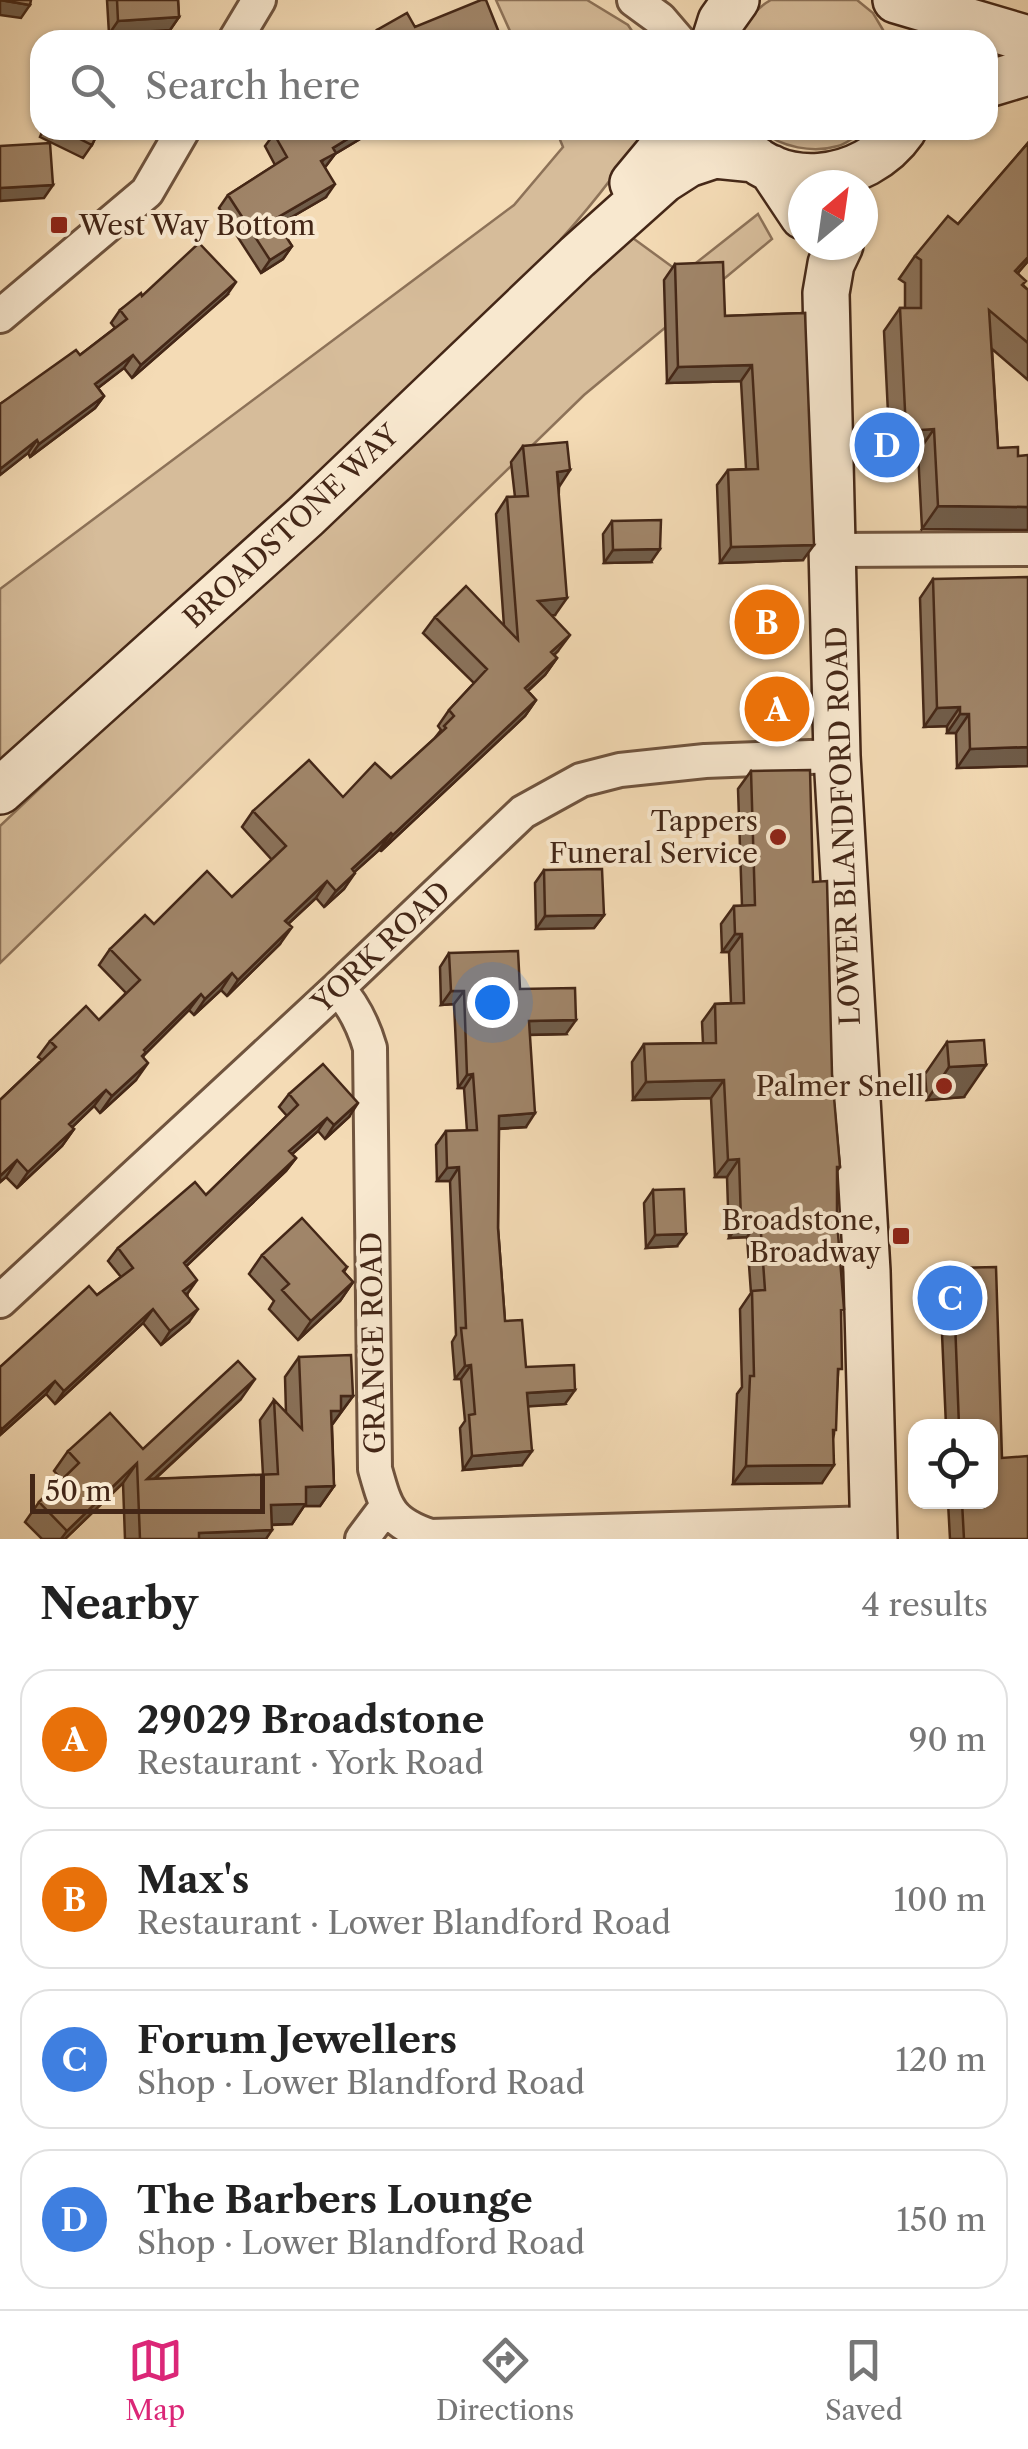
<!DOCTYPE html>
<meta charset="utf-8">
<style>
:root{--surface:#fff;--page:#f6f6f6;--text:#222;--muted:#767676;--line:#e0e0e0;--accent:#db2777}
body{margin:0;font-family:"Libre Caslon Text",serif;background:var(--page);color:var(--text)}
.controls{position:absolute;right:30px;bottom:30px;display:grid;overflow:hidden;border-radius:20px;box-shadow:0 2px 8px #0004}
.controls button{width:90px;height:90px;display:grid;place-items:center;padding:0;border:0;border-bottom:2px solid var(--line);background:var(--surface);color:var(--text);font:50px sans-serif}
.compass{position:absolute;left:788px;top:170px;width:90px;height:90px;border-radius:50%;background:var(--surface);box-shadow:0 2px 8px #0004;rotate:29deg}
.scale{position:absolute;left:30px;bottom:25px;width:235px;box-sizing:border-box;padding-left:10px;border:5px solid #442717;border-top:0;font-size:28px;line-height:35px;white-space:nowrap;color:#442717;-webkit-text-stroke:8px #f8e8cf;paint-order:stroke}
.you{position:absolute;left:492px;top:1002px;width:35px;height:35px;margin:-25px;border:8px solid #fff;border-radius:50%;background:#1a73e8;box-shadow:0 0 0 15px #1a73e833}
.badge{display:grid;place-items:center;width:65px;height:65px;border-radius:50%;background:var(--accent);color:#fff;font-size:32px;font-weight:700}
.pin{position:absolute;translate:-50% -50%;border:5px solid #fff;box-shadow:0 2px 10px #0006}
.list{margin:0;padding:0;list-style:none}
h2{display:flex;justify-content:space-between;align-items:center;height:130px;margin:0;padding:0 40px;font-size:42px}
h2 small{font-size:32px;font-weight:400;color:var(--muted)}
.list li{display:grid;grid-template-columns:65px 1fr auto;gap:30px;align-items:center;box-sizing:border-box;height:140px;margin:0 20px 20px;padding:0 20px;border:2px solid var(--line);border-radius:30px}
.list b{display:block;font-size:38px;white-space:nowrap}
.list p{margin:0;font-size:32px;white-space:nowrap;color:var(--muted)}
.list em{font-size:32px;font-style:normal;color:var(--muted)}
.icon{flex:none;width:55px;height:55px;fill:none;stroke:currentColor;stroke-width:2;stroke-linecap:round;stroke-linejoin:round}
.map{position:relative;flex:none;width:1028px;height:1539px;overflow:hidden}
.search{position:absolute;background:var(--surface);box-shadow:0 2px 8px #0004;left:30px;right:30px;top:30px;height:110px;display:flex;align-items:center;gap:25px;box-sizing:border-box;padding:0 35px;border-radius:30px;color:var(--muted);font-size:38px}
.sheet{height:770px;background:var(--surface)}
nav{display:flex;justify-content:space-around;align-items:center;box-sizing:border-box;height:140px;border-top:2px solid var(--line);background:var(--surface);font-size:28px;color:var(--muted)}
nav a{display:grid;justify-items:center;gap:5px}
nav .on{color:var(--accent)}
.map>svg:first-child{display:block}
.green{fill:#d6bc9a;stroke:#8d7258;stroke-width:2.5}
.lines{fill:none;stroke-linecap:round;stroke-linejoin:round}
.street-casing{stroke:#70543e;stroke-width:38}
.secondary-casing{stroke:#442717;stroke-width:50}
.street{stroke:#f8e8cf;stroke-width:32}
.secondary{stroke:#f8e8cf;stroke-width:45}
.wall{fill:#8a725a;stroke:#442717;stroke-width:2.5}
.shaded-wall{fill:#705d4a;stroke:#442717;stroke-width:2.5}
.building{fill:#a08569;stroke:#442717;stroke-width:2.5}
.poi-dot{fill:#8f2418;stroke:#f8e8cf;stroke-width:4}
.labels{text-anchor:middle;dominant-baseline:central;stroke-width:8;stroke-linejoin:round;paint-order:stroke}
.poi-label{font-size:28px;fill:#442717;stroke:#f8e8cf;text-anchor:end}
.street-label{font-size:28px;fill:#442717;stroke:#f8e8cf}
</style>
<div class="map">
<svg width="1028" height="1539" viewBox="0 0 1028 1539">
<rect width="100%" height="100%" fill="#f4dbb5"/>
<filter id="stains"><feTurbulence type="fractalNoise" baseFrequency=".002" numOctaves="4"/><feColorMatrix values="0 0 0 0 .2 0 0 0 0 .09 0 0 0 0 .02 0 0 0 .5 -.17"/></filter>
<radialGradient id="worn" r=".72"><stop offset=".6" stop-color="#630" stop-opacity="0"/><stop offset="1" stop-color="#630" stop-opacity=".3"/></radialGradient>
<path class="green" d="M 496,0 L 587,0 L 628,25 L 638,40 L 514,40 Z
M 771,0 L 857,0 L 873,13 L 889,40 L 739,40 C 743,24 756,8 771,0 Z
M 556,130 L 645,130 C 578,236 485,317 394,402 C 265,523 133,641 0,759 L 0,589 L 514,205 L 563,147 Z
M 762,130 L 865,130 C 857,135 847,144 838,146 C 814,153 780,148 762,130 Z
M 758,214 L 772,239 L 584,395 L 0,963 L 0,826 L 626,233 L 682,274 Z"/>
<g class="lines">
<g class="street-casing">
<path id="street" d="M 634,0 L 660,19 L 678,40
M 235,40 L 259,0
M 0,316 L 147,192 L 183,130
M 834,550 L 1028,549
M 338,988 C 354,1006 363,1024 370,1048 L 375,1469 C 386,1508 389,1522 430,1536 L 873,1523
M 0,1301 L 338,988 L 523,812 L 581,780 L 620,770 L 705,761 L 837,756
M 362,1539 L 386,1507"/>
</g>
<g class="secondary-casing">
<path id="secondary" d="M 896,0 L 1028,39
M 715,40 L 721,21 L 736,0
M 988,84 L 1028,72
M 734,138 C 774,196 865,185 903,130
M 771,168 L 803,216
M 633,183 L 677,130
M 840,245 L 831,264 L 826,293 L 837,756 L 867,1271 L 874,1539
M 0,791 L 306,516 L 577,257 L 663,180 L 688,164 L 715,155 L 755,159"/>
</g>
<use href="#street" class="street"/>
<use href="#secondary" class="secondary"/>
</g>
<path class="wall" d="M 107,0 L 178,0 L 179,17 L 170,30 L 109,34 Z
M 415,27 L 502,40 L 370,40 L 377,30 Z
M 43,130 L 99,130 L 92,145 L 83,158 L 40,137 Z
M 280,130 L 375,130 L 335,154 L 325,167 L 326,197 L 278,225 L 292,246 L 283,259 L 261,273 L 219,208 L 228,195 L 275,165 L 265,146 L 274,134 Z
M 1028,143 L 1028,261 L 1018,273 L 1023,285 L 1028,290 L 1028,380 L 992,349 L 998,448 L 922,529 L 918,452 L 890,454 L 884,331 L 900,308 L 905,308 L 905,283 L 899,279 L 915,256 L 958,224 Z
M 675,264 L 725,316 L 805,313 L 803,560 L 720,563 L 717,485 L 728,470 L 746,469 L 741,381 L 667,383 L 664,280 Z
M 227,295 L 132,378 L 124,368 L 98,388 L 104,396 L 95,408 L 30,457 L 28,453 L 0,475 L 0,404 L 80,355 L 115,328 L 111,323 L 120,310 L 142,296 Z
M 523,446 L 559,487 L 555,615 L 551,615 L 558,651 L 554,655 L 557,658 L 545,675 L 528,691 L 536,700 L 525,716 L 381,851 L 379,850 L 354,872 L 344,889 L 324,907 L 316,898 L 288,924 L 280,944 L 227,996 L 221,990 L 194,1015 L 189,1010 L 142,1057 L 136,1080 L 100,1113 L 94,1106 L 72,1127 L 74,1129 L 62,1146 L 17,1188 L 6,1177 L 0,1182 L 0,1100 L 42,1060 L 38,1057 L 50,1041 L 99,1020 L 126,993 L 99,965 L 110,949 L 154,924 L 232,897 L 272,860 L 242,827 L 253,811 L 343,797 L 391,778 L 434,739 L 441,730 L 438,726 L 449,710 L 474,683 L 423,633 L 435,617 L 504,626 L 496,514 L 507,497 L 515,497 L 511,462 Z
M 612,521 L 651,562 L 604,563 L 603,534 Z
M 933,579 L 1028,766 L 957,768 L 956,733 L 947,733 L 947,726 L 924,727 L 920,598 Z
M 751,771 L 813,882 L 840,1167 L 837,1171 L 837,1221 L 841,1313 L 838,1375 L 834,1434 L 822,1483 L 733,1484 L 737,1394 L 742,1387 L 740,1309 L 751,1293 L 747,1237 L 729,1238 L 727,1177 L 715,1177 L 711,1098 L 633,1100 L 632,1062 L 644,1044 L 703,1043 L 702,1022 L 715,1004 L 731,1003 L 729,952 L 722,952 L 721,924 L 734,906 L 742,906 L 738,789 Z
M 544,870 L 604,915 L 594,928 L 536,929 L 535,883 Z
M 449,953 L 520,989 L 566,1034 L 529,1035 L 526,1127 L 499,1129 L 498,1228 L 505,1321 L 526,1367 L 565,1404 L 528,1406 L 522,1465 L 463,1470 L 460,1428 L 465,1421 L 461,1379 L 455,1379 L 452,1342 L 456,1335 L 450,1181 L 437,1181 L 436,1145 L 446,1131 L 467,1131 L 464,1088 L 458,1088 L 454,1004 L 441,1005 L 440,967 Z
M 947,1042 L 964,1097 L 927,1100 L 925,1074 Z
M 289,1094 L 349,1117 L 325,1139 L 318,1131 L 292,1154 L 296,1158 L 286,1171 L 186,1266 L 189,1322 L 161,1345 L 143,1323 L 55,1404 L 46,1394 L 0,1435 L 0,1367 L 121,1277 L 108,1261 L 118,1248 L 206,1195 L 287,1116 L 279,1107 Z
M 653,1190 L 677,1246 L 646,1248 L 644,1203 Z
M 262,1255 L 347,1267 L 344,1272 L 353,1282 L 340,1301 L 298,1340 L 269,1309 L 274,1301 L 249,1274 Z
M 953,1268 L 1002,1458 L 1028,1539 L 950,1539 L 948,1502 L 990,1502 L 990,1426 L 946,1426 L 940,1287 Z
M 299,1357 L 353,1396 L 332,1425 L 334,1486 L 320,1506 L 304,1506 L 292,1524 L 272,1525 L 266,1539 L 125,1539 L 123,1483 L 65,1539 L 42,1539 L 25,1522 L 39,1502 L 62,1480 L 54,1471 L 68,1451 L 143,1449 L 241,1399 L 155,1479 L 263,1475 L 260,1420 L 274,1400 L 286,1413 L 285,1377 Z"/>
<path class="shaded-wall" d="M 0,0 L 30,5 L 21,18 L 0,15 Z
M 179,17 L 170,30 L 109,34 L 118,21 Z
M 362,130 L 375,130 L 335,154 L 326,166 L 312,174 L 333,148 Z
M 335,184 L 326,197 L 266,232 L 275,219 Z
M 53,185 L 44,198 L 0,201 L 0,188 Z
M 292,246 L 283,259 L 261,273 L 270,260 Z
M 1028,257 L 1028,261 L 999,294 L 1015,271 Z
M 236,282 L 227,295 L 132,378 L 141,365 Z
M 133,355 L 124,368 L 86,397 L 95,384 Z
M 752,365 L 741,381 L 667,383 L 678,367 Z
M 104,396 L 95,408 L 30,457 L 39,444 Z
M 934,429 L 918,452 L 890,454 L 906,431 Z
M 37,440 L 28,453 L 0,475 L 0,469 Z
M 570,470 L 559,487 L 557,472 Z
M 938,506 L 1028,507 L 1028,530 L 922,529 Z
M 814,545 L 803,560 L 720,563 L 731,547 Z
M 660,549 L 651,562 L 604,563 L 613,550 Z
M 567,598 L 555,615 L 526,617 L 538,601 Z
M 570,635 L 558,651 L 539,669 L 551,652 Z
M 557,658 L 545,675 L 513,704 L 525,688 Z
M 536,700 L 525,716 L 381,851 L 393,835 Z
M 960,707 L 947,726 L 924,727 L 937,708 Z
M 960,714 L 969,714 L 956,733 L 947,733 Z
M 1028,747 L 1028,766 L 957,768 L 970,749 Z
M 391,833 L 379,850 L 340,885 L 352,869 Z
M 355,873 L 344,889 L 324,907 L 336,891 Z
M 327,881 L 316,898 L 274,937 L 285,921 Z
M 604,915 L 594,928 L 536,929 L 545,916 Z
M 292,927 L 280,944 L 227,996 L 238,980 Z
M 735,934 L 742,934 L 729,952 L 722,952 Z
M 232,973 L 221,990 L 194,1015 L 205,999 Z
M 451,991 L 464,991 L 454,1004 L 441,1005 Z
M 201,994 L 189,1010 L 145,1054 L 135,1068 L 144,1050 Z
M 576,1020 L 566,1034 L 519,1035 L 529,1021 Z
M 148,1063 L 136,1080 L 100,1113 L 112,1096 Z
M 986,1065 L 964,1097 L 927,1100 L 949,1067 Z
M 473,1074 L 464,1088 L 458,1088 L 467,1075 Z
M 724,1080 L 711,1098 L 633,1100 L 646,1082 Z
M 106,1090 L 94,1106 L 58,1141 L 69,1124 Z
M 358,1103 L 349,1117 L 325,1139 L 334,1125 Z
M 535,1113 L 526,1127 L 490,1129 L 499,1116 Z
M 327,1118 L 318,1131 L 280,1165 L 289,1151 Z
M 74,1129 L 62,1146 L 17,1188 L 28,1172 Z
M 296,1158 L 286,1171 L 175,1277 L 184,1263 Z
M 739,1159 L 727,1177 L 715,1177 L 728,1160 Z
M 17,1160 L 6,1177 L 0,1182 L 0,1176 Z
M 459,1167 L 450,1181 L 437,1181 L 447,1168 Z
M 760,1219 L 747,1237 L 729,1238 L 741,1220 Z
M 686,1234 L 677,1246 L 646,1248 L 655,1235 Z
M 197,1280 L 188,1293 L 174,1304 L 183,1291 Z
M 353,1282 L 340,1301 L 298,1340 L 311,1321 Z
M 153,1309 L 143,1323 L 55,1404 L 64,1391 Z
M 198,1309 L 189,1322 L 161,1345 L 170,1331 Z
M 471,1365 L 461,1379 L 455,1379 L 465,1366 Z
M 255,1379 L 241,1399 L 138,1494 L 147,1479 Z
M 55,1381 L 46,1394 L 0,1435 L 2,1429 Z
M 575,1390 L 565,1404 L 518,1407 L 527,1393 Z
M 341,1396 L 353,1396 L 327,1431 L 328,1416 Z
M 532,1451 L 522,1465 L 463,1470 L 472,1456 Z
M 137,1463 L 123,1483 L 65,1539 L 61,1539 L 67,1531 Z
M 834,1465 L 822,1483 L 733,1484 L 746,1466 Z
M 334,1486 L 320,1506 L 304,1506 L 292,1524 L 257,1525 L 271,1505 L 306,1487 Z
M 272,1530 L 266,1539 L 194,1539 L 199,1533 Z"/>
<path class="building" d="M 0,0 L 31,0 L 30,5 Z
M 117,0 L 178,0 L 179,17 L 118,21 Z
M 481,0 L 486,0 L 502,40 L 380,40 L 383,39 L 377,30 L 407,13 L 415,27 Z
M 62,130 L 99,130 L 92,145 Z
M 280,130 L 362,130 L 333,148 L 336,153 L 321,161 L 335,184 L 275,219 L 292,246 L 270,260 L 228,195 L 287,157 L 274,134 Z
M 50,143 L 53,185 L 0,188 L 0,146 Z
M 1028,143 L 1028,257 L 1015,271 L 1026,281 L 1022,285 L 1028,290 L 1028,343 L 989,310 L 998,448 L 1018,447 L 1018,456 L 1028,455 L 1028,507 L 938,506 L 934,429 L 906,431 L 900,308 L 921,308 L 921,260 L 915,256 L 948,216 L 958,224 Z
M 199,243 L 236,282 L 141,365 L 133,355 L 95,384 L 104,396 L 39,444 L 37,440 L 0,469 L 0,404 L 76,350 L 80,355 L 127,319 L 120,310 L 141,293 L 142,296 Z
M 723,262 L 725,316 L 805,313 L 814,545 L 731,547 L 728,470 L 758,469 L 752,365 L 678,367 L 675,264 Z
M 567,442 L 570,470 L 557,472 L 567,598 L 538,601 L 570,635 L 551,652 L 557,658 L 525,688 L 536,700 L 393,835 L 391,833 L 352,869 L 355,873 L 336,891 L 327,881 L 285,921 L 292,927 L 238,980 L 232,973 L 205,999 L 201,994 L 144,1050 L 146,1052 L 142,1056 L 148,1063 L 112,1096 L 106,1090 L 69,1124 L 74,1129 L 28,1172 L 17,1160 L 0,1176 L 0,1100 L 56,1047 L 50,1041 L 86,1006 L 99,1020 L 140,980 L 110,949 L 145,915 L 154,924 L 207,871 L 232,897 L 286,846 L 253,811 L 309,760 L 343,797 L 375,763 L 391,778 L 446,728 L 444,726 L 454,716 L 449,710 L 487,669 L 435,617 L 466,586 L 518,640 L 507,497 L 528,496 L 523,446 Z
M 661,520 L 660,549 L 613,550 L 612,521 Z
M 1028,577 L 1028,747 L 970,749 L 969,714 L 960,714 L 960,707 L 937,708 L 933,579 Z
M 810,770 L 813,882 L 827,881 L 832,1074 L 840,1167 L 837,1167 L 837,1221 L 844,1309 L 841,1310 L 842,1369 L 838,1369 L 836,1430 L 833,1430 L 834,1465 L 746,1466 L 750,1376 L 754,1376 L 752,1291 L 765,1290 L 760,1219 L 741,1220 L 739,1159 L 728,1160 L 724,1080 L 646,1082 L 644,1044 L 716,1043 L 715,1004 L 744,1003 L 742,934 L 735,934 L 734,906 L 755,905 L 751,771 Z
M 602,869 L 604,915 L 545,916 L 544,870 Z
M 518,951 L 520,989 L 575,988 L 576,1020 L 529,1021 L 535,1113 L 499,1116 L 498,1228 L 505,1321 L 522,1320 L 526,1367 L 574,1365 L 575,1390 L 527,1393 L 532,1451 L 472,1456 L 469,1415 L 475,1414 L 471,1365 L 465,1366 L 461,1328 L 466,1328 L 459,1167 L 447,1168 L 446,1131 L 477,1130 L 473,1074 L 467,1075 L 464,991 L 451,991 L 449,953 Z
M 984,1040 L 986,1065 L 949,1067 L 947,1042 Z
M 323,1064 L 358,1103 L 334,1125 L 327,1118 L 289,1151 L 296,1158 L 184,1263 L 197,1280 L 183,1291 L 198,1309 L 170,1331 L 153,1309 L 64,1391 L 55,1381 L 2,1429 L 0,1427 L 0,1367 L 89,1286 L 97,1295 L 133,1268 L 118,1248 L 195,1182 L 206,1195 L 298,1105 L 289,1094 Z
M 684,1189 L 686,1234 L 655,1235 L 653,1190 Z
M 302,1218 L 347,1267 L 343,1271 L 353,1282 L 311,1321 L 282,1290 L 289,1284 L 262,1255 Z
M 996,1267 L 1002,1458 L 1028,1456 L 1028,1539 L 964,1539 L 962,1502 L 990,1502 L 990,1426 L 959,1426 L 953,1268 Z
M 351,1355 L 353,1396 L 341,1396 L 341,1411 L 331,1411 L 334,1486 L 306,1487 L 306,1504 L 271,1505 L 272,1530 L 199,1533 L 199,1539 L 140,1539 L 137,1463 L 67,1531 L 39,1502 L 79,1463 L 68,1451 L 110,1413 L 143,1449 L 238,1361 L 255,1379 L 147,1479 L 278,1474 L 274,1400 L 302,1429 L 299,1357 Z"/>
<g class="poi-dot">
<rect x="49" y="215" width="20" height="20" rx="5"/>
<circle cx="778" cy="837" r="10"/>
<circle cx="944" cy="1086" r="10"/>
<rect x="891" y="1226" width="20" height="20" rx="5"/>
</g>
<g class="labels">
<g class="poi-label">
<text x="79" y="225" text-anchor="start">West Way Bottom</text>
<text x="758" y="821">Tappers<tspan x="758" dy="32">Funeral Service</tspan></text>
<text x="924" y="1086">Palmer Snell</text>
<text x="881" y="1220">Broadstone,<tspan x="881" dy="32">Broadway</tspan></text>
</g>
<g class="street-label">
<text transform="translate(291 526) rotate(-43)">BROADSTONE WAY</text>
<text transform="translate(843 826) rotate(-92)">LOWER BLANDFORD ROAD</text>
<text transform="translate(381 947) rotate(-43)">YORK ROAD</text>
<text transform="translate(373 1343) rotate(-91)">GRANGE ROAD</text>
</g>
</g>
<rect width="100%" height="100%" filter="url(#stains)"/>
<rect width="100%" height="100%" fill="url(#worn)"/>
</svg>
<div class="controls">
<button><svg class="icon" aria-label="locate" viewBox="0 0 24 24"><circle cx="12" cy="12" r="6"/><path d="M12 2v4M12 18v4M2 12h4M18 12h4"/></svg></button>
</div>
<svg class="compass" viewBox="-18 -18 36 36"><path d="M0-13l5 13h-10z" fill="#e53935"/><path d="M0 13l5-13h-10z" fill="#767676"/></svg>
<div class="scale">50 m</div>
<div class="you"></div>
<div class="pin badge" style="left:777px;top:709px;background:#e8710a">A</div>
<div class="pin badge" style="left:767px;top:622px;background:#e8710a">B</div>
<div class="pin badge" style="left:950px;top:1298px;background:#3f7fe0">C</div>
<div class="pin badge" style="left:887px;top:445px;background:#3f7fe0">D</div>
<div class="search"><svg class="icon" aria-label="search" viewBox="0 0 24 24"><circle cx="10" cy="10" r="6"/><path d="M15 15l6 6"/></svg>Search here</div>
</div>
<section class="sheet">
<h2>Nearby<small>4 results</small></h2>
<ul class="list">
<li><span class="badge" style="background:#e8710a">A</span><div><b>29029 Broadstone</b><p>Restaurant · York Road</p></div><em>90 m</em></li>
<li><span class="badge" style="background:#e8710a">B</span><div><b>Max's</b><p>Restaurant · Lower Blandford Road</p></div><em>100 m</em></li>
<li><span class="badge" style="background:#3f7fe0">C</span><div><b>Forum Jewellers</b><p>Shop · Lower Blandford Road</p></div><em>120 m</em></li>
<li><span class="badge" style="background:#3f7fe0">D</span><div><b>The Barbers Lounge</b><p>Shop · Lower Blandford Road</p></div><em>150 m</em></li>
</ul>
</section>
<nav>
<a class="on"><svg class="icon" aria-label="map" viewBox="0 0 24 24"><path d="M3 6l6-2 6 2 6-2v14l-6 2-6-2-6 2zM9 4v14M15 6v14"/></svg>Map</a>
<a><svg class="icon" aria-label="directions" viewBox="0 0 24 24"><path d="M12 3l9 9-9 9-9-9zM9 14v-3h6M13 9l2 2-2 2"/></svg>Directions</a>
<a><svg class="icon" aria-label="saved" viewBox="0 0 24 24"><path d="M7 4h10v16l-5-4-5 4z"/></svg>Saved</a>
</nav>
